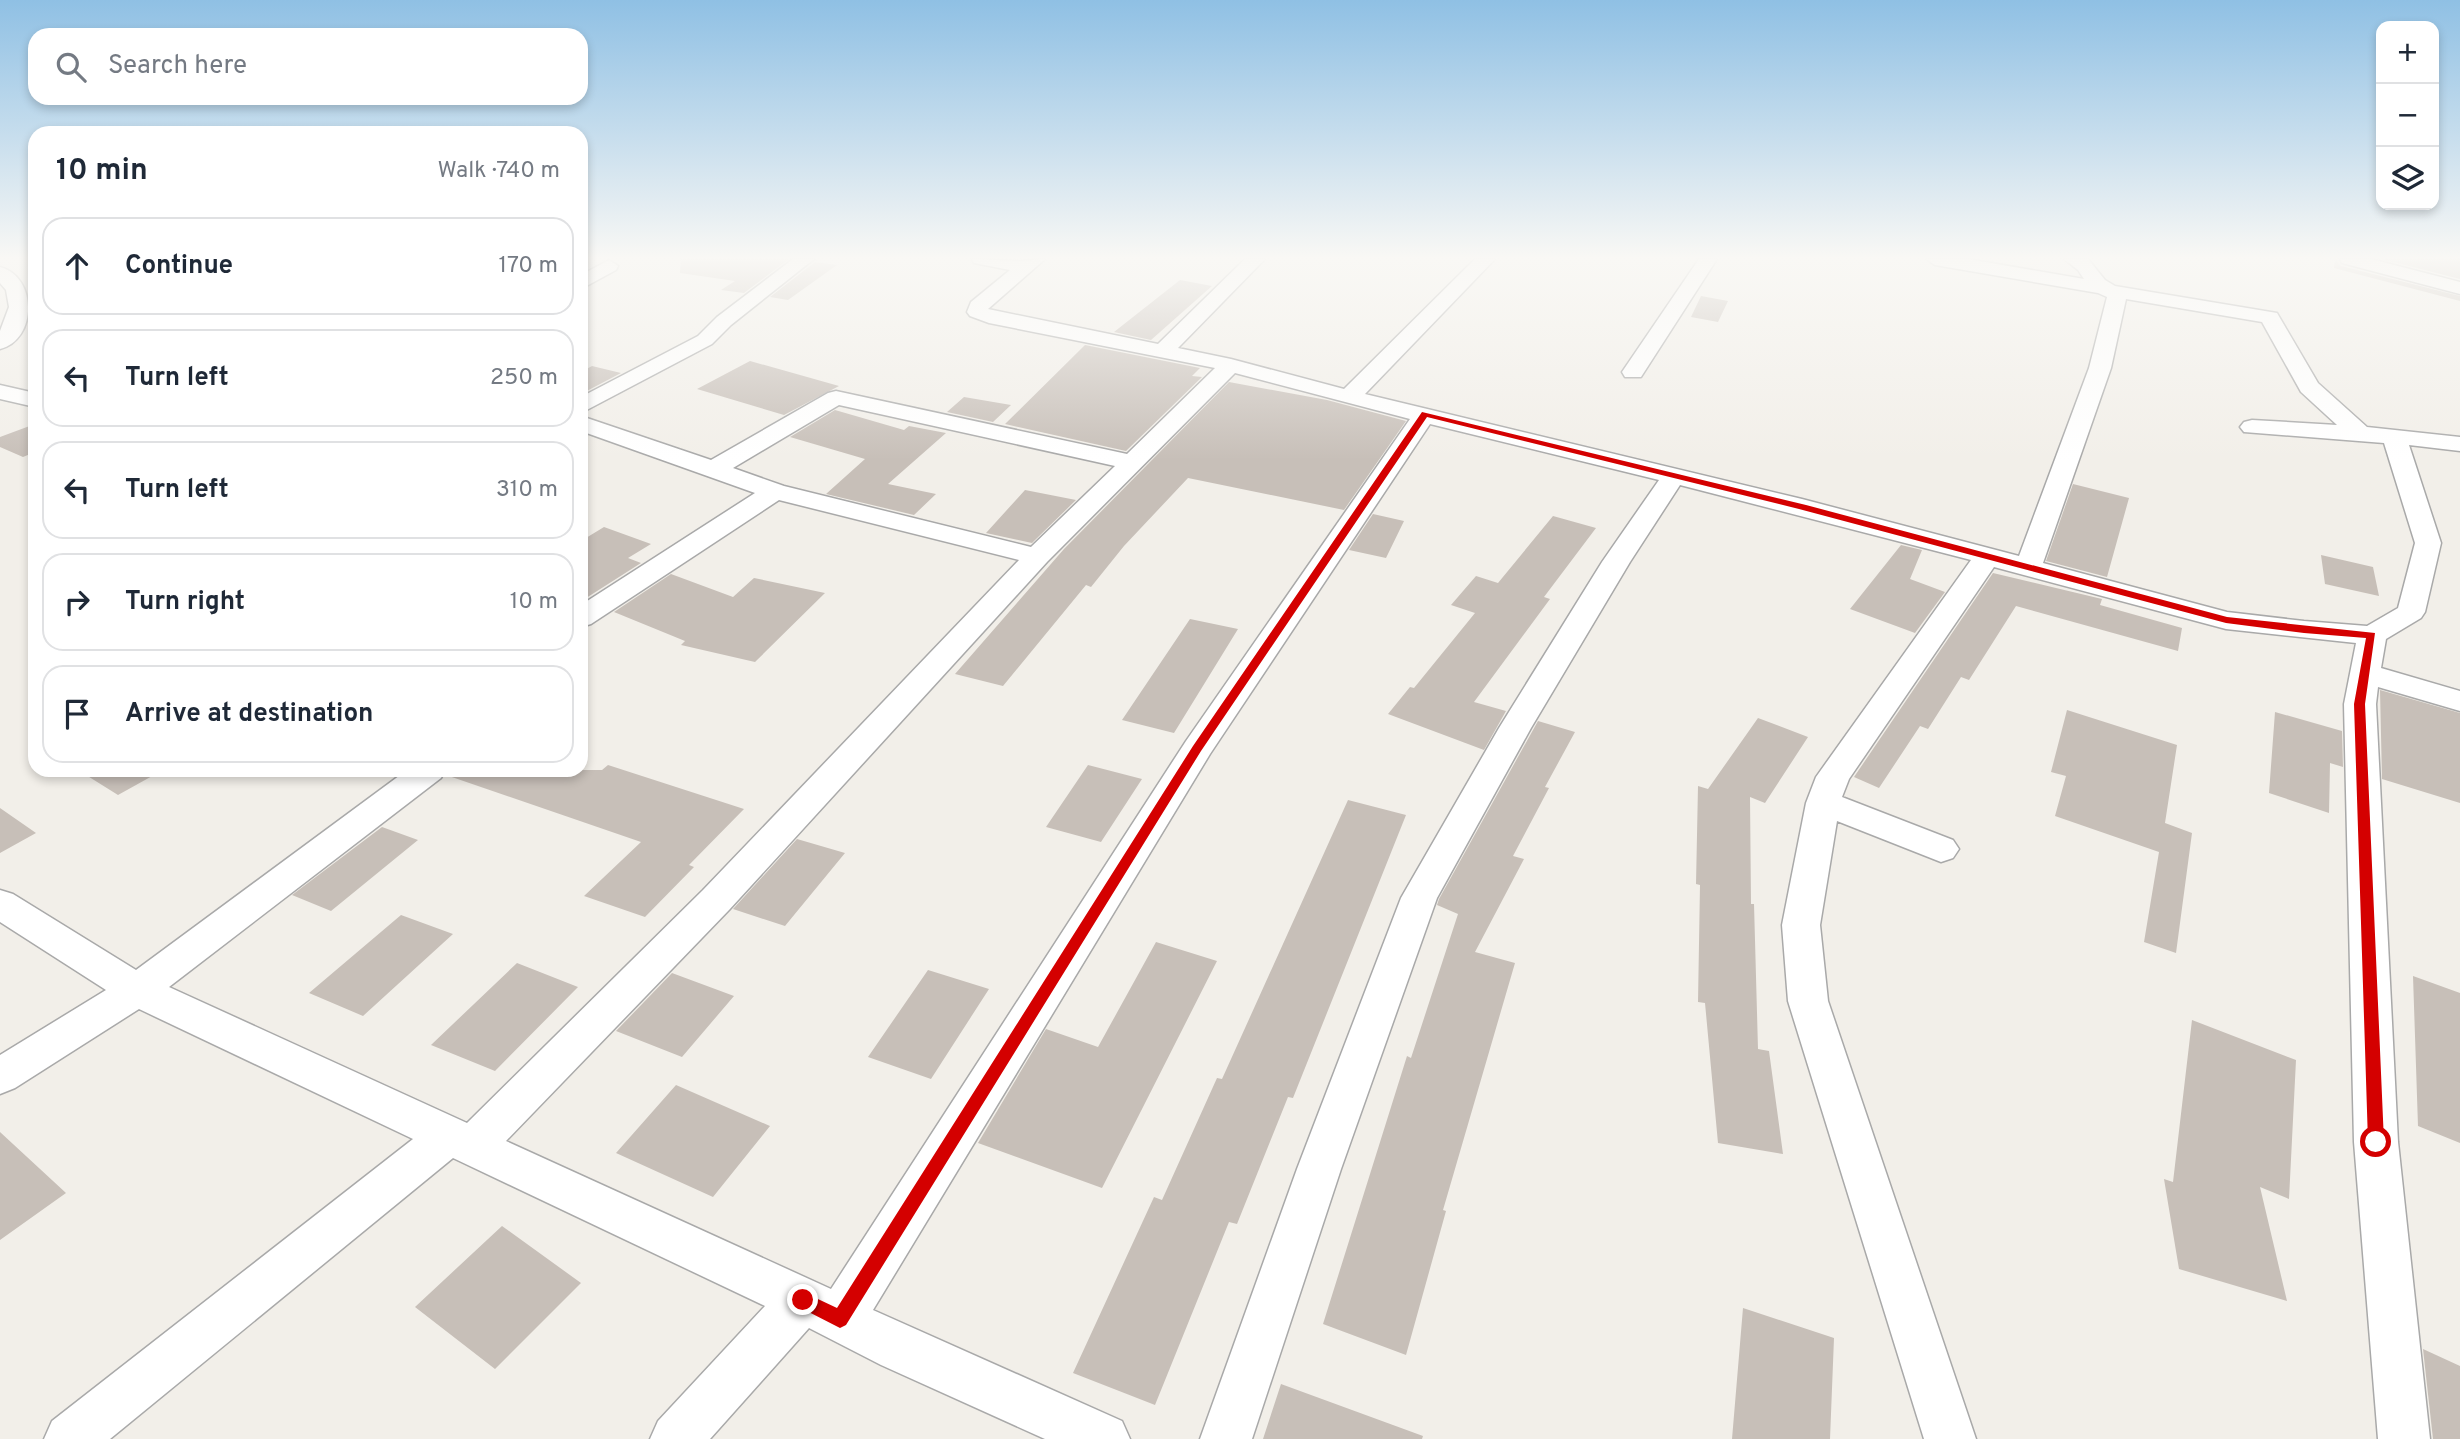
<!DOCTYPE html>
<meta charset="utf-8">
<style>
:root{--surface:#fff;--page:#f6f6f7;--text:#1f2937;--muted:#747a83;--line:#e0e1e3}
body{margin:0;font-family:Overpass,sans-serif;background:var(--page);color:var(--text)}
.controls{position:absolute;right:21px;top:21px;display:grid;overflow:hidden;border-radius:14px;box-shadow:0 4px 10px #0003}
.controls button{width:63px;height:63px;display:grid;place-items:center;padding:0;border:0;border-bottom:2px solid var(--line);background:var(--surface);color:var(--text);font:35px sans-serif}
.stop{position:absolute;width:21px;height:21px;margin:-16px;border:5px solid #d40000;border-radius:50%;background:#fff}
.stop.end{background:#d40000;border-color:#fff;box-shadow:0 2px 7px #0008}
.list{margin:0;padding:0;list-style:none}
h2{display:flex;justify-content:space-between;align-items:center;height:91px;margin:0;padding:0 28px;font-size:30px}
h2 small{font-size:23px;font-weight:400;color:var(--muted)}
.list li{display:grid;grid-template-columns:46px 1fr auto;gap:21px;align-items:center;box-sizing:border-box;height:98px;margin:0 14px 14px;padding:0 14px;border:2px solid var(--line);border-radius:21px}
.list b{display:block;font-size:26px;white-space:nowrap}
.list em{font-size:23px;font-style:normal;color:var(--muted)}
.icon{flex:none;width:38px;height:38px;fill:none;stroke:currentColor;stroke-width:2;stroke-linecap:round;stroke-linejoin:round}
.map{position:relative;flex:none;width:2460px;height:1439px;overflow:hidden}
.search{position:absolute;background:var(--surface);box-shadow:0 4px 10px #0003;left:28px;top:28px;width:560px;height:77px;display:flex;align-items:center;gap:18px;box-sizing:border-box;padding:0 24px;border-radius:21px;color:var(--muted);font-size:26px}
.panel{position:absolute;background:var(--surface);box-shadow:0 4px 10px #0003;left:28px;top:126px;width:560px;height:651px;border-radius:21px}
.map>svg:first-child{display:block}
.building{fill:#c7bfb8}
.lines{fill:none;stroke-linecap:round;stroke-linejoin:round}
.minor-casing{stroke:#a9a9a9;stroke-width:3}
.minor{fill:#fff;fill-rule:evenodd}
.route{fill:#d40000}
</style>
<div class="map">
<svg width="2460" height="1439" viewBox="0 0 2460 1439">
<rect width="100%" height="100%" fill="#f2efe9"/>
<path class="building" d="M 681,259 L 789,259 L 744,293 L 721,290 L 735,281 L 680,273 Z
M 2335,259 L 2341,266 L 2460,296 L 2460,301 L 2334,268 Z
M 2382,259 L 2460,259 L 2460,279 Z
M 815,262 L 837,265 L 788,300 L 770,297 Z
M 1180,280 L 1212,286 L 1151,340 L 1114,332 Z
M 1701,296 L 1728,301 L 1718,322 L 1691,317 Z
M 1085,345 L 1200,368 L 1192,376 L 1202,377 L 1126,451 L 1005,424 Z
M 750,361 L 839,386 L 784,415 L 697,389 Z
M 592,366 L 621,373 L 581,394 L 581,372 Z
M 1229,382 L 1327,400 L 1406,421 L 1344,510 L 1188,478 L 1124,546 L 1091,587 L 1086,585 L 1003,686 L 955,674 L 1064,549 Z
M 964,397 L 1011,405 L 993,422 L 947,412 Z
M 835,410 L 904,430 L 909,426 L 946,433 L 888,484 L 936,494 L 914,515 L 826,494 L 865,459 L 790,437 Z
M 35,424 L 35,452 L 23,457 L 0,447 L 0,437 Z
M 2073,484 L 2129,498 L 2107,577 L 2046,561 Z
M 1025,490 L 1076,500 L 1032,543 L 986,533 Z
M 1373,514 L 1404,521 L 1386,558 L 1349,550 Z
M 1553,516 L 1596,528 L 1544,597 L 1550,599 L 1474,702 L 1506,711 L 1484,750 L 1388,714 L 1410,687 L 1414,688 L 1475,613 L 1451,605 L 1476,576 L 1498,583 Z
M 604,527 L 651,544 L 628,558 L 641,563 L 583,600 L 581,599 L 581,541 Z
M 1901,545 L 1922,550 L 1910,579 L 1945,592 L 1915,633 L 1850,609 Z
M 2321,555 L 2373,567 L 2379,596 L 2325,584 Z
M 1993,573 L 2102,599 L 2100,605 L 2182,628 L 2178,651 L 2016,606 L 1969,680 L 1961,677 L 1928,729 L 1920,726 L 1879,788 L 1854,777 Z
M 671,574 L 733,597 L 754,578 L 825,593 L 755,662 L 681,645 L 685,641 L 614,612 Z
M 1190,619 L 1238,629 L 1174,733 L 1122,720 Z
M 2380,690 L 2460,713 L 2460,803 L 2382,779 Z
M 2067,710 L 2177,745 L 2165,823 L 2192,833 L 2176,953 L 2144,942 L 2159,852 L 2055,816 L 2066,776 L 2051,772 Z
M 2275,712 L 2342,731 L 2343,767 L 2330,763 L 2329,813 L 2269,793 Z
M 1758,718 L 1808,737 L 1765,803 L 1750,797 L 1751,904 L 1754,904 L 1758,1049 L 1769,1051 L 1783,1154 L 1718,1143 L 1705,1003 L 1698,1002 L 1700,885 L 1696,884 L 1698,786 L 1708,789 Z
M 1538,721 L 1575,732 L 1545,787 L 1549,788 L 1513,856 L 1524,859 L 1475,952 L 1515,963 L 1443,1210 L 1446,1211 L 1406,1355 L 1323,1324 L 1407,1056 L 1411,1058 L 1458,914 L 1437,905 L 1439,899 Z
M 608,765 L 744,809 L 689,865 L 694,867 L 645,917 L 584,896 L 641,842 L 446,775 L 447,770 L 602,770 Z
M 1088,765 L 1142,779 L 1101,842 L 1046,827 Z
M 78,770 L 163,770 L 118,795 Z
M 1348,800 L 1406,815 L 1293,1098 L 1288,1097 L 1237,1224 L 1229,1222 L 1155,1405 L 1073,1373 L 1154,1197 L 1162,1200 L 1217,1078 L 1222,1079 Z
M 0,808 L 36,833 L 0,853 Z
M 382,827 L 418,840 L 331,911 L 292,895 Z
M 797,839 L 845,853 L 785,926 L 733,909 Z
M 401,915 L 453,934 L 363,1016 L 309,993 Z
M 1156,942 L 1217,961 L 1102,1188 L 978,1143 L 1046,1029 L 1098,1047 Z
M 517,963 L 578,987 L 495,1071 L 431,1045 Z
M 928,970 L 989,989 L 931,1079 L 868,1057 Z
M 672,973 L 734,996 L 682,1057 L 616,1031 Z
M 2413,976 L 2460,993 L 2460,1143 L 2418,1126 Z
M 2192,1020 L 2296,1060 L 2289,1199 L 2260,1187 L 2287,1301 L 2179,1269 L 2164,1179 L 2173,1182 Z
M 676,1085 L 770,1126 L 713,1197 L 616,1153 Z
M 0,1132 L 66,1193 L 0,1240 Z
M 502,1226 L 581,1283 L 495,1369 L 415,1307 Z
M 1743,1308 L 1834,1338 L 1830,1439 L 1732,1439 Z
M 2423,1349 L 2460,1366 L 2460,1439 L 2433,1439 Z
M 1281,1384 L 1423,1436 L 1422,1439 L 1263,1439 Z"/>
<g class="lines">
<g class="minor-casing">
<path id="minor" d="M 793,259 L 814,259 L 731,325 L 712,344 L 581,413 L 581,397 L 698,336 L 717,317 Z
M 972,259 L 1021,261 L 1045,259 L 988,309 L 1158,344 L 1245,259 L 1265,259 L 1178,348 L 1231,359 L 1344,389 L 1475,259 L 1495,259 L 1365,394 L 1802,499 L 2019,556 L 2089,368 L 2107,297 L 2098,293 L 1935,265 L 1926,259 L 1968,259 L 2084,279 L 2078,270 L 2064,259 L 2088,259 L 2105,280 L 2115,286 L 2277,313 L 2318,383 L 2367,427 L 2460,437 L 2460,451 L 2409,445 L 2441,543 L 2425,612 L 2421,618 L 2386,639 L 2381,668 L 2460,691 L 2460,711 L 2378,687 L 2376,704 L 2398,1142 L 2430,1439 L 2378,1439 L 2354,1142 L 2344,704 L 2356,643 L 2226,629 L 1994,567 L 1849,779 L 1842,797 L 1953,840 L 1959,849 L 1953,858 L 1941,862 L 1837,821 L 1820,925 L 1828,1001 L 1976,1439 L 1924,1439 L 1788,1001 L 1782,925 L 1806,803 L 1816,777 L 1971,560 L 1680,485 L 1630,562 L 1531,728 L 1437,898 L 1341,1169 L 1252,1439 L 1200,1439 L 1297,1169 L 1401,898 L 1499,728 L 1602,562 L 1659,480 L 1430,424 L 1210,754 L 873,1310 L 1122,1421 L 1130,1439 L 1045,1439 L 881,1365 L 809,1328 L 710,1439 L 650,1439 L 658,1421 L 765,1306 L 453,1158 L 110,1439 L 44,1439 L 52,1421 L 413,1139 L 139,1009 L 15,1088 L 0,1094 L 0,1055 L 106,990 L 0,922 L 0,890 L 13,894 L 136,970 L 407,770 L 445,770 L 441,778 L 169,987 L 467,1123 L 703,890 L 1019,560 L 779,500 L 591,624 L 581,627 L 581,605 L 755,493 L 581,431 L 581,416 L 711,460 L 828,393 L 836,391 L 1127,454 L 1215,368 L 989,323 L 970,316 L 967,312 L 971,302 L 1010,270 L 974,263 ZM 2126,299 L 2262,322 L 2301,392 L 2337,425 L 2252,420 L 2244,422 L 2240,427 L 2244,432 L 2384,443 L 2415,543 L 2398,608 L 2367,626 L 2304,621 L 2227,612 L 2043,563 L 2111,368 ZM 1235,373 L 1410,419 L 1186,741 L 831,1289 L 506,1141 L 729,910 L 1047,562 ZM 839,405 L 1115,466 L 1031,547 L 784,486 L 733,468 Z
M 1699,259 L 1717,259 L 1641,377 L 1625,377 L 1622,372 Z
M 2340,259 L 2371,259 L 2460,282 L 2460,294 L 2342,263 Z
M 609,260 L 618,266 L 616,270 L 581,289 L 581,275 Z
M 0,267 C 38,277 37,340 0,349 L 0,331 L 9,307 L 6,290 L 0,283 Z
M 0,385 L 35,393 L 35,407 L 0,399 Z"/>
</g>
<use href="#minor" class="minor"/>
</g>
<linearGradient id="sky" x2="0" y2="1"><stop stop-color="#8fc0e4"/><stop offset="0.56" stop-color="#f9f8f5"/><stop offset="1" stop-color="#f9f8f5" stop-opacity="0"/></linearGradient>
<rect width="2460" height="460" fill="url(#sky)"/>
<path class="route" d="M 1422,412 L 1806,505 L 2227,617 L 2375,633 L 2365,704 L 2384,1142 L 2381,1147 L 2370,1147 L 2368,1142 L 2354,704 L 2366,638 L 2304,633 L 2226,623 L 1799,509 L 1427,417 L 1201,751 L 846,1325 L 840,1328 L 797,1306 L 794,1300 L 797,1294 L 803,1292 L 837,1308 L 1193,746 Z"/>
</svg>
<div class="controls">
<button>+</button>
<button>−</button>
<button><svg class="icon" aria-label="layers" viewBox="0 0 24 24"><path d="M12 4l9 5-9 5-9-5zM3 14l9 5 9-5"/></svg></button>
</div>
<div class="stop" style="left:2376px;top:1142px"></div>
<div class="stop end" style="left:803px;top:1300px"></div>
<div class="search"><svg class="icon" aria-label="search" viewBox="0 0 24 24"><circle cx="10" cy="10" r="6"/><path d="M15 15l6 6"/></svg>Search here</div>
<section class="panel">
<h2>10 min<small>Walk · 740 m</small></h2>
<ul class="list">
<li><svg class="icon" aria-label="ahead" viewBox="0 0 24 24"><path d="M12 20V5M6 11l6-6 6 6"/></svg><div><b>Continue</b></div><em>170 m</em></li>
<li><svg class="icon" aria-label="left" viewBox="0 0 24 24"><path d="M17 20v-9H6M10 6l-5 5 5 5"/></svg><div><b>Turn left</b></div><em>250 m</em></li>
<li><svg class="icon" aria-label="left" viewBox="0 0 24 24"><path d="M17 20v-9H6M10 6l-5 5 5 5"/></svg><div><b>Turn left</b></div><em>310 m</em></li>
<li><svg class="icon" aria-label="right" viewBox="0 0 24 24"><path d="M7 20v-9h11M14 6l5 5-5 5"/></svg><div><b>Turn right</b></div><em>10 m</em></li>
<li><svg class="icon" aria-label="arrive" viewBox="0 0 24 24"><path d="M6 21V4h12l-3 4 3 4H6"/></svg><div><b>Arrive at destination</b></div></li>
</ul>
</section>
</div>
